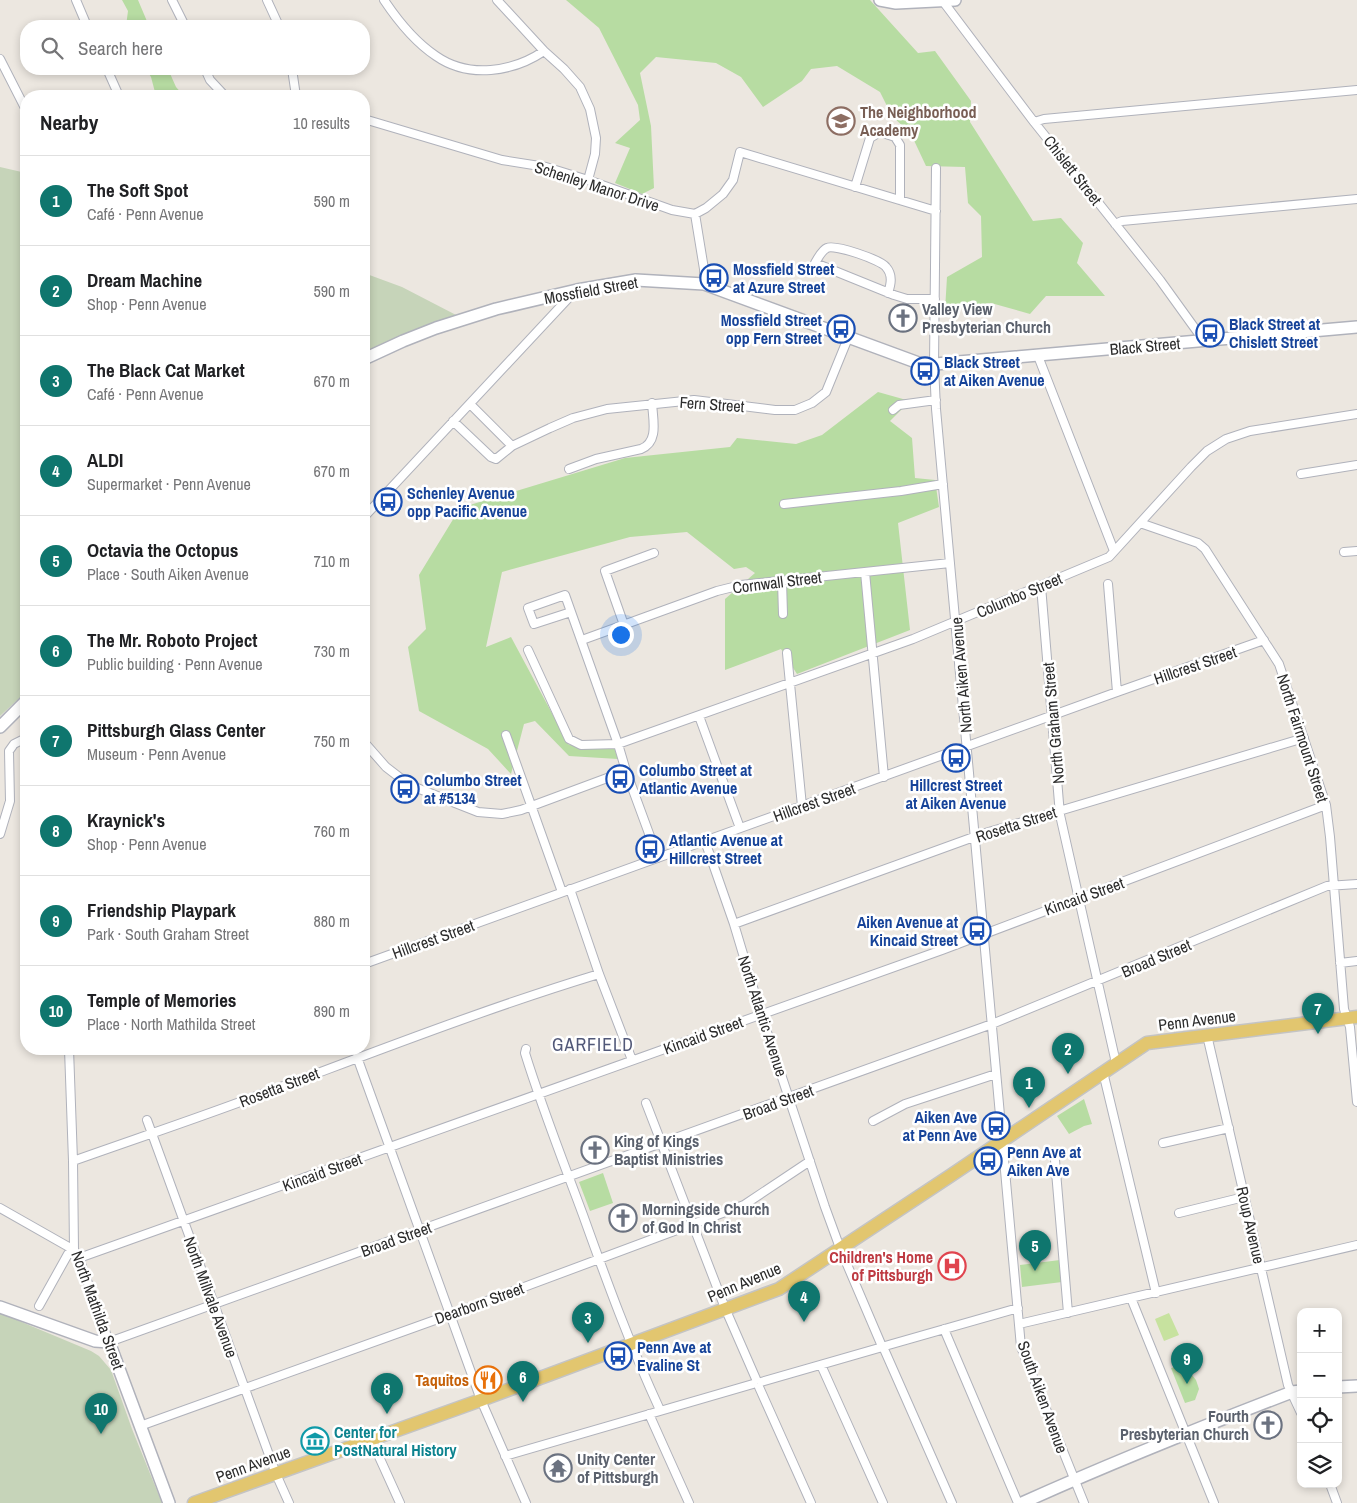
<!DOCTYPE html>
<meta charset="utf-8">
<style>
:root{--surface:#fff;--page:#f2f2f2;--text:#202124;--muted:#757577;--line:#e0e0e0;--accent:#0f766e}
body{margin:0;font-family:"Archivo Narrow",sans-serif;background:var(--page);color:var(--text)}
.controls{position:absolute;right:15px;bottom:15px;display:grid;overflow:hidden;border-radius:10px;box-shadow:0 2px 8px #0003}
.controls button{width:45px;height:45px;display:grid;place-items:center;padding:0;border:0;border-bottom:1px solid var(--line);background:var(--surface);color:var(--text);font:25px sans-serif}
.you{position:absolute;left:620px;top:634px;width:18px;height:18px;margin:-12px;border:4px solid #fff;border-radius:50%;background:#1a73e8;box-shadow:0 0 0 8px #1a73e833}
.badge{display:grid;place-items:center;width:32px;height:32px;border-radius:50%;background:var(--accent);color:#fff;font-size:16px;font-weight:700}
.pin{position:absolute;translate:-50% -41px;filter:drop-shadow(0 1px 2px #0008)}
.pin::after{content:'';position:absolute;top:26px;width:18px;height:15px;background:inherit;clip-path:polygon(0 0,100% 0,50% 100%)}
.list{margin:0;padding:0;list-style:none}
h2{display:flex;justify-content:space-between;align-items:center;height:65px;margin:0;padding:0 20px;font-size:21px}
h2 small{font-size:16px;font-weight:400;color:var(--muted)}
.list li{display:grid;grid-template-columns:32px 1fr auto;gap:15px;align-items:center;box-sizing:border-box;height:90px;padding:0 20px;border-top:1px solid var(--line)}
.list b{display:block;font-size:19px;white-space:nowrap}
.list p{margin:0;font-size:16px;white-space:nowrap;color:var(--muted)}
.list em{font-size:16px;font-style:normal;color:var(--muted)}
.icon{flex:none;width:28px;height:28px;fill:none;stroke:currentColor;stroke-width:2;stroke-linecap:round;stroke-linejoin:round}
.map{position:relative;flex:none;width:1357px;height:1503px;overflow:hidden}
.search{position:absolute;background:var(--surface);box-shadow:0 2px 8px #0003;left:20px;top:20px;width:350px;height:55px;display:flex;align-items:center;gap:12px;box-sizing:border-box;padding:0 18px;border-radius:20px;color:var(--muted);font-size:19px}
.panel{position:absolute;background:var(--surface);box-shadow:0 2px 8px #0003;left:20px;top:90px;width:350px;height:965px;border-radius:20px}
.map>svg:first-child{display:block}
.green{fill:#b7dca2}
.cemetery{fill:#c6d4b9}
.pitch{fill:#c7e29f}
.lines{fill:none;stroke-linecap:round;stroke-linejoin:round}
.street-casing{stroke:#b0b2bb;stroke-width:10}
.secondary-casing{stroke:#b0b2bb;stroke-width:14}
.primary-casing{stroke:#c4c4c4;stroke-width:15}
.street{stroke:#fff;stroke-width:8}
.secondary{stroke:#fff;stroke-width:11}
.primary{stroke:#e2c66f;stroke-width:12}
.labels{text-anchor:middle;dominant-baseline:central;stroke-width:5;stroke-linejoin:round;paint-order:stroke}
.education-label{font-size:16px;font-weight:bold;fill:#785e54;stroke:#fff;text-anchor:start}
.street-label{font-size:16px;fill:#2c2c2c;stroke:#fff}
.transit-label{font-size:16px;font-weight:bold;fill:#164399;stroke:#fff;text-anchor:start}
.worship-label{font-size:16px;font-weight:bold;fill:#5b616d;stroke:#fff;text-anchor:start}
.health-label{font-size:16px;font-weight:bold;fill:#be3a42;stroke:#fff;text-anchor:end}
.food-label{font-size:16px;font-weight:bold;fill:#c56008;stroke:#fff;text-anchor:end}
.culture-label{font-size:16px;font-weight:bold;fill:#0d838f;stroke:#fff;text-anchor:start}
.neighbourhood-label{font-size:18px;letter-spacing:1px;fill:#515878;stroke:#fff}
</style>
<div class="map">
<svg width="1357" height="1503" viewBox="0 0 1357 1503">
<rect width="100%" height="100%" fill="#ece7e0"/>
<path class="green" d="M 122,0 L 138,0 L 149,26 L 126,26 L 128,11 Z
M 566,0 L 870,0 L 918,53 L 935,51 L 971,101 L 970,122 L 1033,221 L 1061,218 L 1083,243 L 1077,263 L 1105,296 L 1046,296 L 1030,314 L 991,303 L 945,310 L 947,277 L 982,257 L 981,216 L 968,203 L 965,167 L 926,166 L 911,134 L 892,116 L 880,92 L 837,66 L 811,69 L 802,81 L 763,107 L 741,77 L 716,63 L 656,57 L 640,73 L 651,126 L 654,188 L 642,194 L 615,183 L 630,148 L 615,143 L 640,120 L 638,105 L 599,28 Z
M 146,69 L 168,69 L 176,87 L 184,96 L 156,96 L 151,77 Z
M 878,392 L 910,401 L 890,421 L 912,438 L 915,478 L 935,480 L 939,507 L 898,523 L 910,630 L 797,674 L 781,649 L 725,670 L 725,599 L 755,573 L 746,567 L 734,569 L 687,532 L 630,537 L 502,572 L 486,647 L 511,637 L 569,745 L 614,747 L 618,759 L 569,756 L 535,721 L 524,724 L 511,774 L 488,749 L 419,711 L 408,647 L 426,629 L 419,575 L 460,508 L 625,458 L 730,447 L 737,438 L 796,444 L 822,435 Z
M 1084,1099 L 1092,1124 L 1084,1126 L 1069,1134 L 1057,1116 Z
M 603,1173 L 613,1203 L 590,1211 L 579,1182 Z
M 1060,1260 L 1062,1282 L 1022,1287 L 1020,1265 Z
M 1184,1365 L 1196,1380 L 1199,1389 L 1195,1400 L 1185,1403 L 1171,1368 Z"/>
<path class="cemetery" d="M 0,167 L 26,173 L 26,692 L 0,716 Z
M 364,273 L 402,287 L 458,316 L 413,330 L 364,352 Z
M 0,1313 L 91,1351 L 99,1356 L 111,1370 L 132,1429 L 162,1503 L 0,1503 Z"/>
<path class="pitch" d="M 1169,1313 L 1179,1335 L 1164,1341 L 1155,1319 Z"/>
<g class="lines">
<g class="street-casing">
<path id="street" d="M 76,0 L 87,26
M 172,0 L 185,26
M 267,0 L 279,26
M 384,0 C 398,21 415,42 436,56 C 469,79 513,72 544,51
M 497,0 L 544,51 L 564,69 L 580,87 L 590,109 L 596,138 L 595,154 L 588,180
M 942,0 L 1034,122 L 1160,280 L 1204,341
M 0,59 L 26,110
M 107,69 L 119,96
M 205,69 L 210,80 L 225,96
M 292,69 L 296,96
M 364,119 L 502,160 L 546,167 L 588,180 L 672,210 L 695,214 L 706,208 L 723,194 L 733,180 L 740,152 L 936,211
M 1034,122 L 1044,119 L 1357,90
M 936,168 L 934,365 L 936,409 L 1021,1347 L 1084,1503
M 855,187 L 870,138 L 880,132 L 895,137 L 900,145 L 900,200
M 695,214 L 704,269 L 704,284
M 1115,224 L 1122,221 L 1357,199
M 888,293 C 891,284 893,275 886,267 C 881,260 835,244 827,248 C 822,250 818,258 815,263 L 894,295 L 907,299 L 935,299
M 1038,356 L 1114,551
M 893,410 L 899,405 L 936,400
M 453,421 L 491,457 L 496,459 L 512,446 L 470,404
M 512,446 L 550,428 L 573,418 L 607,409 L 694,400 L 775,410 L 795,410 L 812,403 L 826,392 L 848,338
M 569,469 L 596,459 L 641,449 C 659,442 653,420 652,403
M 1301,474 L 1357,465
M 784,504 L 901,491 L 943,484
M 364,517 L 576,290
M 1140,523 L 1198,543 L 1205,549 L 1279,664 L 1326,805 L 1330,837 L 1344,1009 L 1350,1027 L 1357,1102
M 1344,552 L 1357,551
M 865,572 L 884,777
M 782,581 L 783,614
M 1108,584 L 1117,692
M 1041,586 L 1060,815 L 1116,1063
M 571,612 L 534,624 L 528,608 L 565,595 L 618,744 L 626,771 L 658,858
M 624,625 L 605,571 L 654,553
M 582,640 L 717,591 L 741,585 L 950,563
M 528,650 L 569,739 L 581,745 L 618,744 L 913,639 L 1109,557 L 1191,467 L 1207,451 L 1226,439 L 1250,431 L 1357,414
M 787,653 L 802,806
M 699,716 L 740,828
M 506,735 L 562,892
M 364,742 L 386,767 L 399,777 L 417,788 L 478,812 L 502,814 L 521,810 L 626,771
M 0,834 L 10,801 L 9,751 L 14,744 L 26,738
M 705,841 L 734,924 L 761,1014 L 825,1207 L 840,1248 L 881,1344
M 570,889 L 599,974 L 632,1060
M 734,924 L 982,834 L 1304,738
M 1340,963 L 1357,961
M 364,964 L 1117,692 L 1264,640
M 1207,1035 L 1288,1385 L 1301,1413
M 69,1049 L 73,1161 L 74,1250 L 79,1258 L 109,1342 L 992,1024 L 1327,886 L 1357,884
M 526,1049 L 525,1053 C 542,1108 563,1161 583,1215 C 607,1282 630,1345 660,1410
M 357,1057 L 481,1400 L 526,1503
M 1103,1072 L 1156,1293
M 646,1103 L 725,1308 L 756,1379
M 147,1120 L 276,1474 L 289,1503
M 873,1121 L 905,1104 L 996,1074
M 1163,1143 L 1229,1128
M 1055,1160 L 1068,1313
M 73,1161 C 135,1139 198,1118 259,1095 C 372,1053 484,1009 599,974
M 0,1208 L 74,1250
M 1179,1213 L 1244,1197
M 79,1258 L 942,950 L 1326,805
M 1131,1298 L 1214,1503
M 39,1306 L 68,1254 L 74,1250
M 1019,1324 L 1357,1245
M 944,1329 L 1018,1503
M 885,1346 L 1018,1308
M 884,1349 L 952,1503
M 821,1365 L 883,1503
M 761,1382 L 879,1348
M 759,1387 L 811,1503
M 649,1414 L 689,1503
M 140,1426 L 449,1315 L 744,1205 L 810,1161
M 371,1439 L 400,1503
M 505,1456 L 753,1384
M 1330,1484 L 1337,1503"/>
</g>
<g class="secondary-casing">
<path id="secondary" d="M 880,0 L 896,3 L 955,0
M 364,359 L 403,341 L 436,328 L 496,309 L 577,290 L 636,280 L 704,284 L 924,365 L 1357,327
M 0,727 L 26,701
M 0,1307 L 95,1341 L 109,1342 L 169,1503
M 1338,1387 L 1357,1386
M 1022,1503 C 1111,1463 1201,1427 1292,1392 L 1301,1391"/>
</g>
<g class="primary-casing">
<path id="primary" d="M 194,1503 L 481,1400 L 779,1289 L 950,1176 L 1147,1043 L 1357,1017"/>
</g>
<use href="#street" class="street"/>
<use href="#secondary" class="secondary"/>
<use href="#primary" class="primary"/>
</g>
<defs>
<g id="school-ring" transform="scale(1.4375)"><circle r="9.5" fill="#fff" stroke="#8d6e63" stroke-width="1.5"/><path d="M0-5L7-2L0 1L-7-2ZM-4 1L0 2.5L4 1V4Q0 6-4 4Z" fill="#8d6e63"/></g>
<g id="bus-ring" transform="scale(1.4375)"><circle r="9.5" fill="#fff" stroke="#1a4fb4" stroke-width="1.5"/><path d="M-5-6H5V4H4V6H2V4H-2V6H-4V4H-5ZM-3.5-4V0h7V-4ZM-3.5 1.2v1.5H-2V1.2ZM2 1.2v1.5H3.5V1.2Z" fill="#1a4fb4"/></g>
<g id="church-ring" transform="scale(1.4375)"><circle r="9.5" fill="#fff" stroke="#6b7280" stroke-width="1.5"/><path d="M-1.2-6h2.4v3.5h3.3v2.4h-3.3V6h-2.4V-.1h-3.3v-2.4h3.3Z" fill="#6b7280"/></g>
<g id="hospital-ring" transform="scale(1.4375)"><circle r="9.5" fill="#fff" stroke="#e0444e" stroke-width="1.5"/><path d="M-5-5h3v3.5h4V-5h3V5h-3V1.5h-4V5h-3Z" fill="#e0444e"/></g>
<g id="restaurant-ring" transform="scale(1.4375)"><circle r="9.5" fill="#fff" stroke="#e8710a" stroke-width="1.5"/><path d="M-5-6h1v4h1v-4h1v4h1v-4h1v5L-1.5 .5V6h-2V.5L-5-1ZM5-6V6H3V1.5H1.5Q1.5-4 5-6Z" fill="#e8710a"/></g>
<g id="museum-ring" transform="scale(1.4375)"><circle r="9.5" fill="#fff" stroke="#0f9aa8" stroke-width="1.5"/><path d="M0-6L6-3V-2H-6V-3ZM-5-1h2V3h-2ZM-1-1h2V3h-2ZM3-1h2V3H3ZM-6 4H6V6H-6Z" fill="#0f9aa8"/></g>
<g id="temple-ring" transform="scale(1.4375)"><circle r="9.5" fill="#fff" stroke="#6b7280" stroke-width="1.5"/><path d="M0-6L5-2H3V0L6.5 2.5H4V6H1.5V3h-3V6H-4V2.5H-6.5L-3 0V-2H-5Z" fill="#6b7280"/></g>
</defs>
<g fill-rule="evenodd">
<use href="#school-ring" x="841" y="121"/>
<use href="#bus-ring" x="714" y="278"/>
<use href="#church-ring" x="903" y="318"/>
<use href="#bus-ring" x="841" y="329"/>
<use href="#bus-ring" x="1210" y="333"/>
<use href="#bus-ring" x="925" y="371"/>
<use href="#bus-ring" x="388" y="502"/>
<use href="#bus-ring" x="956" y="758"/>
<use href="#bus-ring" x="620" y="779"/>
<use href="#bus-ring" x="405" y="789"/>
<use href="#bus-ring" x="650" y="849"/>
<use href="#bus-ring" x="977" y="931"/>
<use href="#bus-ring" x="996" y="1126"/>
<use href="#church-ring" x="595" y="1150"/>
<use href="#bus-ring" x="988" y="1161"/>
<use href="#church-ring" x="623" y="1218"/>
<use href="#hospital-ring" x="952" y="1266"/>
<use href="#bus-ring" x="618" y="1356"/>
<use href="#restaurant-ring" x="488" y="1380"/>
<use href="#church-ring" x="1268" y="1425"/>
<use href="#museum-ring" x="315" y="1441"/>
<use href="#temple-ring" x="558" y="1468"/>
</g>
<g class="labels">
<g class="education-label">
<text x="860" y="112">The Neighborhood<tspan x="860" dy="18">Academy</tspan></text>
</g>
<g class="street-label">
<text transform="translate(1073 170) rotate(52)">Chislett Street</text>
<text transform="translate(597 186) rotate(18)">Schenley Manor Drive</text>
<text transform="translate(591 290) rotate(-10)">Mossfield Street</text>
<text transform="translate(1145 346) rotate(-5)">Black Street</text>
<text transform="translate(712 404) rotate(4)">Fern Street</text>
<text transform="translate(777 582) rotate(-7)">Cornwall Street</text>
<text transform="translate(1019 595) rotate(-23)">Columbo Street</text>
<text transform="translate(1195 665) rotate(-19)">Hillcrest Street</text>
<text transform="translate(961 675) rotate(-95)">North Aiken Avenue</text>
<text transform="translate(1053 723) rotate(-95)">North Graham Street</text>
<text transform="translate(1303 738) rotate(72)">North Fairmount Street</text>
<text transform="translate(814 802) rotate(-20)">Hillcrest Street</text>
<text transform="translate(1016 824) rotate(-18)">Rosetta Street</text>
<text transform="translate(1084 896) rotate(-20)">Kincaid Street</text>
<text transform="translate(433 939) rotate(-20)">Hillcrest Street</text>
<text transform="translate(1156 958) rotate(-23)">Broad Street</text>
<text transform="translate(763 1016) rotate(72)">North Atlantic Avenue</text>
<text transform="translate(1197 1020) rotate(-7)">Penn Avenue</text>
<text transform="translate(703 1035) rotate(-20)">Kincaid Street</text>
<text transform="translate(279 1087) rotate(-21)">Rosetta Street</text>
<text transform="translate(778 1102) rotate(-20)">Broad Street</text>
<text transform="translate(322 1172) rotate(-20)">Kincaid Street</text>
<text transform="translate(1251 1225) rotate(77)">Roup Avenue</text>
<text transform="translate(396 1239) rotate(-20)">Broad Street</text>
<text transform="translate(744 1282) rotate(-23)">Penn Avenue</text>
<text transform="translate(211 1297) rotate(70)">North Millvale Avenue</text>
<text transform="translate(479 1303) rotate(-20)">Dearborn Street</text>
<text transform="translate(98 1310) rotate(70)">North Mathilda Street</text>
<text transform="translate(1043 1397) rotate(70)">South Aiken Avenue</text>
<text transform="translate(253 1464) rotate(-20)">Penn Avenue</text>
</g>
<g class="transit-label">
<text x="733" y="269">Mossfield Street<tspan x="733" dy="18">at Azure Street</tspan></text>
<text x="822" y="320" text-anchor="end">Mossfield Street<tspan x="822" dy="18">opp Fern Street</tspan></text>
<text x="1229" y="324">Black Street at<tspan x="1229" dy="18">Chislett Street</tspan></text>
<text x="944" y="362">Black Street<tspan x="944" dy="18">at Aiken Avenue</tspan></text>
<text x="407" y="493">Schenley Avenue<tspan x="407" dy="18">opp Pacific Avenue</tspan></text>
<text x="639" y="770">Columbo Street at<tspan x="639" dy="18">Atlantic Avenue</tspan></text>
<text x="424" y="780">Columbo Street<tspan x="424" dy="18">at #5134</tspan></text>
<text x="956" y="785" text-anchor="middle">Hillcrest Street<tspan x="956" dy="18">at Aiken Avenue</tspan></text>
<text x="669" y="840">Atlantic Avenue at<tspan x="669" dy="18">Hillcrest Street</tspan></text>
<text x="958" y="922" text-anchor="end">Aiken Avenue at<tspan x="958" dy="18">Kincaid Street</tspan></text>
<text x="977" y="1117" text-anchor="end">Aiken Ave<tspan x="977" dy="18">at Penn Ave</tspan></text>
<text x="1007" y="1152">Penn Ave at<tspan x="1007" dy="18">Aiken Ave</tspan></text>
<text x="637" y="1347">Penn Ave at<tspan x="637" dy="18">Evaline St</tspan></text>
</g>
<g class="worship-label">
<text x="922" y="309">Valley View<tspan x="922" dy="18">Presbyterian Church</tspan></text>
<text x="614" y="1141">King of Kings<tspan x="614" dy="18">Baptist Ministries</tspan></text>
<text x="642" y="1209">Morningside Church<tspan x="642" dy="18">of God In Christ</tspan></text>
<text x="1249" y="1416" text-anchor="end">Fourth<tspan x="1249" dy="18">Presbyterian Church</tspan></text>
<text x="577" y="1459">Unity Center<tspan x="577" dy="18">of Pittsburgh</tspan></text>
</g>
<g class="health-label">
<text x="933" y="1257">Children's Home<tspan x="933" dy="18">of Pittsburgh</tspan></text>
</g>
<g class="food-label">
<text x="469" y="1380">Taquitos</text>
</g>
<g class="culture-label">
<text x="334" y="1432">Center for<tspan x="334" dy="18">PostNatural History</tspan></text>
</g>
<g class="neighbourhood-label">
<text x="593" y="1044">GARFIELD</text>
</g>
</g>
</svg>
<div class="controls">
<button>+</button>
<button>−</button>
<button><svg class="icon" aria-label="locate" viewBox="0 0 24 24"><circle cx="12" cy="12" r="6"/><path d="M12 2v4M12 18v4M2 12h4M18 12h4"/></svg></button>
<button><svg class="icon" aria-label="layers" viewBox="0 0 24 24"><path d="M12 4l9 5-9 5-9-5zM3 14l9 5 9-5"/></svg></button>
</div>
<div class="you"></div>
<div class="pin badge" style="left:1029px;top:1108px">1</div>
<div class="pin badge" style="left:1068px;top:1074px">2</div>
<div class="pin badge" style="left:588px;top:1343px">3</div>
<div class="pin badge" style="left:804px;top:1322px">4</div>
<div class="pin badge" style="left:1035px;top:1271px">5</div>
<div class="pin badge" style="left:523px;top:1402px">6</div>
<div class="pin badge" style="left:1318px;top:1034px">7</div>
<div class="pin badge" style="left:387px;top:1414px">8</div>
<div class="pin badge" style="left:1187px;top:1384px">9</div>
<div class="pin badge" style="left:101px;top:1434px">10</div>
<div class="search"><svg class="icon" aria-label="search" viewBox="0 0 24 24"><circle cx="10" cy="10" r="6"/><path d="M15 15l6 6"/></svg>Search here</div>
<section class="panel">
<h2>Nearby<small>10 results</small></h2>
<ul class="list">
<li><span class="badge">1</span><div><b>The Soft Spot</b><p>Café · Penn Avenue</p></div><em>590 m</em></li>
<li><span class="badge">2</span><div><b>Dream Machine</b><p>Shop · Penn Avenue</p></div><em>590 m</em></li>
<li><span class="badge">3</span><div><b>The Black Cat Market</b><p>Café · Penn Avenue</p></div><em>670 m</em></li>
<li><span class="badge">4</span><div><b>ALDI</b><p>Supermarket · Penn Avenue</p></div><em>670 m</em></li>
<li><span class="badge">5</span><div><b>Octavia the Octopus</b><p>Place · South Aiken Avenue</p></div><em>710 m</em></li>
<li><span class="badge">6</span><div><b>The Mr. Roboto Project</b><p>Public building · Penn Avenue</p></div><em>730 m</em></li>
<li><span class="badge">7</span><div><b>Pittsburgh Glass Center</b><p>Museum · Penn Avenue</p></div><em>750 m</em></li>
<li><span class="badge">8</span><div><b>Kraynick's</b><p>Shop · Penn Avenue</p></div><em>760 m</em></li>
<li><span class="badge">9</span><div><b>Friendship Playpark</b><p>Park · South Graham Street</p></div><em>880 m</em></li>
<li><span class="badge">10</span><div><b>Temple of Memories</b><p>Place · North Mathilda Street</p></div><em>890 m</em></li>
</ul>
</section>
</div>
